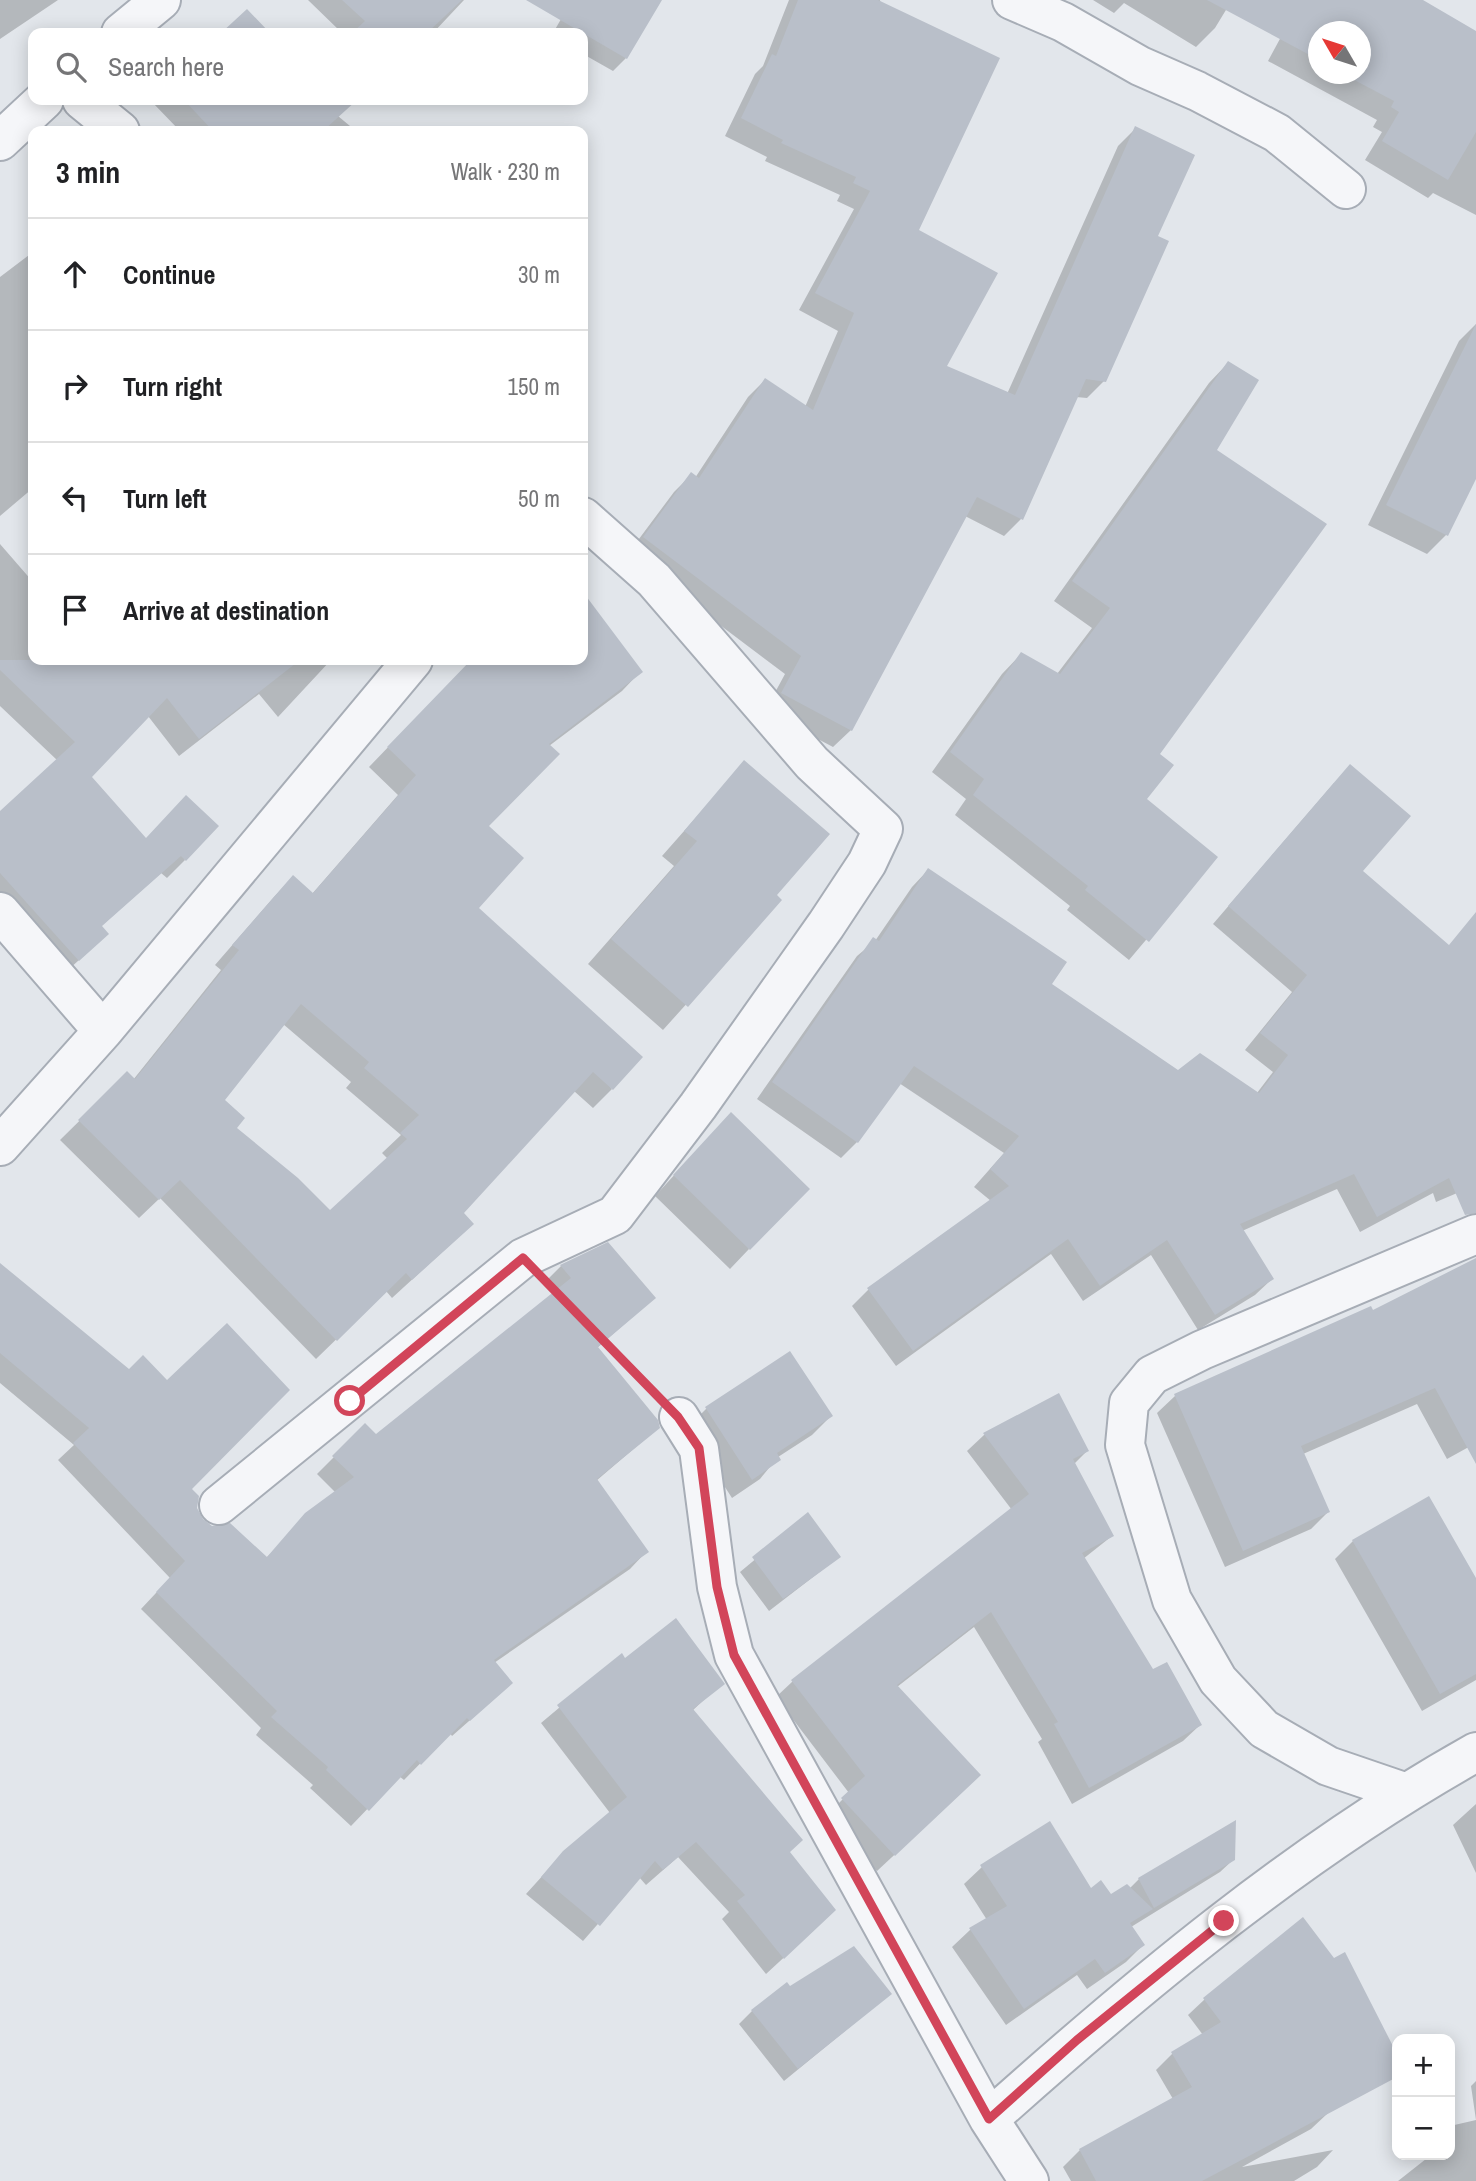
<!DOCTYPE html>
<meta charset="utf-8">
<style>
:root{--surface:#fff;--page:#f6f6f6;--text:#202124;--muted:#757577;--line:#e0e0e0}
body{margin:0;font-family:"Archivo Narrow",sans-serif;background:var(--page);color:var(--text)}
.controls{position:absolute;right:21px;bottom:21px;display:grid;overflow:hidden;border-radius:14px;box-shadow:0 4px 18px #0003}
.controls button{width:63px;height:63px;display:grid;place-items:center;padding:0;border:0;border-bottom:2px solid var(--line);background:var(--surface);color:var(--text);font:35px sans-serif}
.compass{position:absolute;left:1308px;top:21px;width:63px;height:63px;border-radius:50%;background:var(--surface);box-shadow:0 4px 18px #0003;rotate:309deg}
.stop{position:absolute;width:21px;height:21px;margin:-16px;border:5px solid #d2455a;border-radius:50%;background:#fff}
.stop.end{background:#d2455a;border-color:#fff;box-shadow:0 2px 7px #0008}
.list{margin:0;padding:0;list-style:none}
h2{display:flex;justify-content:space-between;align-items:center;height:91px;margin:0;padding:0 28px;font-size:30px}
h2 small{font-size:23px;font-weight:400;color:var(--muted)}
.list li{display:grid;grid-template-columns:46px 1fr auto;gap:21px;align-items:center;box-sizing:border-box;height:112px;padding:0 28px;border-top:2px solid var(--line)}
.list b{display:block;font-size:26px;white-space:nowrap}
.list em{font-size:23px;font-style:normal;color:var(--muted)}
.icon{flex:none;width:38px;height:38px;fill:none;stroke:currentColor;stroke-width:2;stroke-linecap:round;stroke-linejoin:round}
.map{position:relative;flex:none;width:1476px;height:2181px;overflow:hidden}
.search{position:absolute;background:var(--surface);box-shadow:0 4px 18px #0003;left:28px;top:28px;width:560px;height:77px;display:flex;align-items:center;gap:18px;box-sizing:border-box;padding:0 24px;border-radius:14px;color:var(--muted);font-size:26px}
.panel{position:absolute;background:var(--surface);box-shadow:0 4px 18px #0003;left:28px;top:126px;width:560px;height:539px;border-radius:14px}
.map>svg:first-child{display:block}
.shadow{fill:#0003;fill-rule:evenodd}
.building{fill:#b9bfc9;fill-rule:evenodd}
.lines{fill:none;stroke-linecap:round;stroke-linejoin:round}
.street-casing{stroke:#a7adb6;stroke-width:42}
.path{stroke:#c0c3ca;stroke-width:4.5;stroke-dasharray:5 5;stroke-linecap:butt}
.street{stroke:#f5f6f9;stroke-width:38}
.route{stroke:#d2455a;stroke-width:9}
</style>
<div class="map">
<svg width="1476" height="2181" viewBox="0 0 1476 2181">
<rect width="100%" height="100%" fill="#e2e6eb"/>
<path class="shadow" d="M 0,0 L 58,0 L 0,39 Z
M 308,0 L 464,0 L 433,33 L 342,33 Z
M 572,0 L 660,0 L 626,58 L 613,71 L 583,54 L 583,33 L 553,33 Z
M 789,0 L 880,0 L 916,231 L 945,367 L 1007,394 L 1118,146 L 1135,129 L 1155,237 L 1104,381 L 1087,398 L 1076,397 L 1021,519 L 1004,536 L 965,516 L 851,730 L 833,747 L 765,711 L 785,674 L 627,555 L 674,492 L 691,475 L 695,478 L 748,397 L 765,380 L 805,407 L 838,331 L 799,310 L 854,209 L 837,201 L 840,195 L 765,161 L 767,157 L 725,136 L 755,74 L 763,66 Z
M 1093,0 L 1232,0 L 1215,28 L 1196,47 L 1124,3 L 1114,13 Z
M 1301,0 L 1419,0 L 1476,33 L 1476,215 L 1433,193 L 1428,198 L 1365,160 L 1382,132 L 1373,127 L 1377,120 L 1268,61 ZM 1318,32 L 1360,32 L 1360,74 L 1318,74 Z
M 154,100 L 355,100 L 338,116 L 356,131 L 180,131 L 152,102 Z
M 33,252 L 33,488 L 0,516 L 0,277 Z
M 1476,324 L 1476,475 L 1446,535 L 1427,554 L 1368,525 L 1459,341 Z
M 1228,363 L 1158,755 L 1145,800 L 1216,857 L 1129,960 L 1067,910 L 1070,906 L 955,815 L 966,799 L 932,772 L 1002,674 L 1021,654 L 1057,674 L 1092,628 L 1054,601 L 1209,383 Z
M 0,544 L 33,582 L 33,660 L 331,660 L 278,717 L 259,694 L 179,756 L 148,716 L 89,777 L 145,840 L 168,816 L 185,860 L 167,878 L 161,873 L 100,927 L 88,952 L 59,978 L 0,911 L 0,814 L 58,761 L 0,706 Z
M 584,597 L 641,671 L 622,691 L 549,746 L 486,827 L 476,908 L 612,1089 L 593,1108 L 574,1091 L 461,1213 L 452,1243 L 392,1298 L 386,1291 L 316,1359 L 160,1198 L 139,1218 L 60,1140 L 127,1074 L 133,1080 L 221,970 L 215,965 L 274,897 L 293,877 L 312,894 L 398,795 L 369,767 L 447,686 L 478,678 L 502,660 L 583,660 ZM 283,1024 L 351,1082 L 346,1088 L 401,1135 L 382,1153 L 388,1159 L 330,1213 L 234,1128 L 222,1100 Z
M 745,762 L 775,895 L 780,900 L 663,1030 L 588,964 L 674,866 L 662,856 Z
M 1334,783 L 1361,871 L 1448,947 L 1476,918 L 1476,1185 L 1436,1202 L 1433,1193 L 1360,1232 L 1337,1189 L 1242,1231 L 1272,1279 L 1255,1295 L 1198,1330 L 1151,1255 L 1083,1301 L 1051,1254 L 896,1366 L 852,1306 L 868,1290 L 991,1201 L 974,1187 L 1004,1153 L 899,1083 L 857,1142 L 841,1158 L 757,1099 L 857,956 L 875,941 L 912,887 L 928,870 L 1050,985 L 1178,1072 L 1257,1093 L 1273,1072 L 1245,1050 L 1292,992 L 1213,924 Z
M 712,1134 L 749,1249 L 730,1269 L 655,1196 Z
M 608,1244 L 654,1298 L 597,1348 L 658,1428 L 596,1481 L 646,1552 L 630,1569 L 494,1663 L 494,1699 L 452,1736 L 450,1733 L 404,1780 L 399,1776 L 351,1826 L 310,1788 L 313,1785 L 256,1735 L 261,1728 L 141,1609 L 170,1578 L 58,1460 L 74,1445 L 0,1383 L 0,1265 L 189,1489 L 201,1520 L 266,1558 L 336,1493 L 317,1474 L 365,1426 L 376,1436 L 554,1294 L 544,1283 L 561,1266 Z
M 1476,1259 L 1476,1443 L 1447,1459 L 1417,1404 L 1303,1454 L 1328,1512 L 1311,1529 L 1225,1567 L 1157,1413 L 1175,1396 L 1372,1312 Z
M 1059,1396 L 1087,1451 L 1074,1464 L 1112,1536 L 1083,1559 L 1152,1672 L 1200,1725 L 1183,1741 L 1072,1804 L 1038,1742 L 1042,1739 L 974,1627 L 897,1687 L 962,1792 L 877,1871 L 826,1816 L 849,1793 L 776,1697 L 793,1681 L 1012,1510 L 967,1451 L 984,1435 Z
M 706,1409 L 831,1416 L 812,1435 L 778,1457 L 760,1479 L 732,1498 L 687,1428 Z
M 808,1515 L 839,1557 L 769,1611 L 740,1572 Z
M 1353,1541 L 1476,1581 L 1476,1680 L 1422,1711 L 1335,1559 Z
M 622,1655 L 625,1660 L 722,1683 L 692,1711 L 788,1853 L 818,1926 L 766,1974 L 722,1919 L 729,1912 L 678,1857 L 646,1885 L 639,1877 L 583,1941 L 526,1894 L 564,1852 L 610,1813 L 541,1723 Z
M 1476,1804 L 1476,1873 L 1453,1825 Z
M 1234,1859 L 1220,1872 L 1131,1927 L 1143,1945 L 1126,1962 L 1087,1989 L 1077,1975 L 1006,2025 L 952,1947 L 970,1930 L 987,1920 L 964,1884 L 982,1867 L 1110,1896 L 1130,1888 L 1139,1879 Z
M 789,1989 L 890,1994 L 784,2081 L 739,2024 L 752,2011 Z
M 1205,1999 L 1328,2113 L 1311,2129 L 1242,2167 L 1333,2150 L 1317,2167 L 1294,2181 L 1071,2181 L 1063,2167 L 1080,2150 L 1173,2099 L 1156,2070 L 1172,2054 L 1203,2035 L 1188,2015 Z
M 1476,2081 L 1476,2120 L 1471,2086 Z
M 1476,2120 L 1476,2181 L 1398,2181 L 1431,2155 L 1450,2155 L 1450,2126 Z"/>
<path class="building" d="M 342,0 L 462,0 L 427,33 L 352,33 L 365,21 Z
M 526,0 L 662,0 L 627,59 Z
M 798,0 L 878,0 L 1000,58 L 919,230 L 998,273 L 947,366 L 1015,395 L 1135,126 L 1195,155 L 1158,236 L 1169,241 L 1106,382 L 1086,379 L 1023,520 L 977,497 L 852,731 L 781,693 L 801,656 L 643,537 L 691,472 L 699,478 L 765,378 L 813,410 L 854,313 L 815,293 L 870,191 L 853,183 L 856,177 L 781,143 L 783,140 L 741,118 L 772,54 L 776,56 Z
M 1207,0 L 1423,0 L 1476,31 L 1476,132 L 1448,180 L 1382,141 L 1399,112 L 1391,107 L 1394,101 L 1343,74 L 1361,74 L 1361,32 L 1319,32 L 1319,60 Z
M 247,9 L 270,33 L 221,33 Z
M 184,100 L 357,100 L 323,131 L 213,131 Z
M 1476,324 L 1476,479 L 1448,536 L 1386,505 Z
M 1228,361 L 1259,380 L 1217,450 L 1327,524 L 1160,754 L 1174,765 L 1147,799 L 1218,857 L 1149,942 L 1085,890 L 1088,886 L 973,795 L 984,779 L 950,752 L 1021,652 L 1060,674 L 1110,608 L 1072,581 Z
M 583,592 L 643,672 L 549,744 L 560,754 L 489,826 L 524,858 L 479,908 L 643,1057 L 613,1090 L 593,1072 L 464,1213 L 474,1224 L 412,1280 L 406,1273 L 337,1341 L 180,1180 L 159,1200 L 78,1120 L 127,1071 L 135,1079 L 239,950 L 232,945 L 293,875 L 313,893 L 416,775 L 387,747 L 471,660 L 583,660 ZM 301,1004 L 369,1062 L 364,1068 L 419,1115 L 400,1133 L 407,1139 L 330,1210 L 298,1178 L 237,1128 L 245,1118 L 225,1100 Z
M 0,660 L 300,660 L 199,739 L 167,698 L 92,777 L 146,838 L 186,795 L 219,826 L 186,861 L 181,856 L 102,926 L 109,934 L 79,961 L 0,873 L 0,811 L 75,742 L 0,670 Z
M 744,760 L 830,834 L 777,895 L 782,900 L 688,1007 L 611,939 L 697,841 L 684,831 Z
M 1350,764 L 1411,816 L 1363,871 L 1449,945 L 1476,912 L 1476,1213 L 1465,1215 L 1449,1178 L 1377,1217 L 1354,1174 L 1240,1224 L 1274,1279 L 1215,1315 L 1167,1240 L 1100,1286 L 1068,1239 L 913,1351 L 867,1288 L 1009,1186 L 990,1169 L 1019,1136 L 914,1066 L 858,1143 L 772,1082 L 873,937 L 879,941 L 928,868 L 1067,962 L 1052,984 L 1178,1070 L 1200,1053 L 1259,1093 L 1288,1055 L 1260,1033 L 1307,975 L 1228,906 Z
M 731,1112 L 810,1189 L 750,1250 L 673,1175 Z
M 608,1242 L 656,1298 L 598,1347 L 658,1420 L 660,1428 L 597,1479 L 649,1552 L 494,1660 L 513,1683 L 470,1721 L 467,1718 L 421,1765 L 417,1760 L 369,1811 L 326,1770 L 328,1767 L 271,1717 L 277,1711 L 156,1592 L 185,1561 L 73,1443 L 89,1428 L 0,1353 L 0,1263 L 129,1369 L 143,1355 L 167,1380 L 227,1323 L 290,1390 L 192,1489 L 199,1496 L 197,1508 L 203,1519 L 212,1526 L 230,1523 L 267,1557 L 305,1513 L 354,1477 L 332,1456 L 365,1423 L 376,1434 L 571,1278 L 560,1265 Z
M 1476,1258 L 1476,1464 L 1435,1388 L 1301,1446 L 1330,1512 L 1243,1551 L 1174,1394 L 1371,1306 L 1373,1310 Z
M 790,1351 L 833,1416 L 777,1453 L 781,1460 L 752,1480 L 705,1407 Z
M 1059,1393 L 1089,1451 L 1073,1459 L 1114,1536 L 1082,1553 L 1153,1669 L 1167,1662 L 1202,1725 L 1089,1788 L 1054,1724 L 1058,1722 L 991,1612 L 897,1685 L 981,1775 L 895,1856 L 841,1798 L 865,1776 L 791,1680 L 1029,1494 L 983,1433 Z
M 1429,1496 L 1476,1578 L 1476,1674 L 1440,1694 L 1352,1540 Z
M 808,1512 L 841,1557 L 783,1599 L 752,1557 Z
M 676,1618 L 725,1684 L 693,1709 L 803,1840 L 790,1852 L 836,1910 L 784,1959 L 737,1901 L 745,1895 L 696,1842 L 663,1870 L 655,1861 L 600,1926 L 541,1877 L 563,1851 L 627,1797 L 557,1705 L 622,1653 L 625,1658 Z
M 1236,1820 L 1235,1860 L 1154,1908 L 1138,1878 Z
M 1050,1821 L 1091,1888 L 1101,1880 L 1111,1894 L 1127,1884 L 1153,1909 L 1130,1923 L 1145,1945 L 1105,1973 L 1095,1959 L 1024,2009 L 969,1928 L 1007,1906 L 980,1865 Z
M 1303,1917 L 1334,1958 L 1345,1952 L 1397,2054 L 1397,2077 L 1202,2181 L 1096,2181 L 1079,2149 L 1192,2087 L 1171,2052 L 1221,2022 L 1203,1998 Z
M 854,1946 L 892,1994 L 798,2069 L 751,2010 L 787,1982 L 790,1986 Z"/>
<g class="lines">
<g class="street-casing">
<path id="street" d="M 1012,0 L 1063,22 L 1140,66 L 1197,91 L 1277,133 L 1346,189
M 121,33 L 161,0
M 82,100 L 120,131
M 0,141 L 44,100
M 0,912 L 103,1031
M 0,1146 L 103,1031 L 413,660
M 679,1417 L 699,1449 L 717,1587 L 734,1655 L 989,2119 L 1029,2181
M 219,1505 L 523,1258 L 615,1215 L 698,1106 L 826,925 L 867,863 L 883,829 L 812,763 L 654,580 L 583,517
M 1404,1792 L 1328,1766 L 1264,1729 L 1218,1680 L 1172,1600 L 1125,1445 L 1129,1403 L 1152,1375 L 1202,1350 L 1476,1234
M 989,2119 C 1140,1984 1299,1851 1476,1752"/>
</g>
<path class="path" d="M 554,1290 L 651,1388"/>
<use href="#street" class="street"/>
</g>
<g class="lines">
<path class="route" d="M 350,1401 L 523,1258 L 678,1417 L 699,1448 L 717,1587 L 734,1655 L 989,2119 L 1077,2040 L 1224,1921"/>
</g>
</svg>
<div class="controls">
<button>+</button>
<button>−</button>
</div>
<svg class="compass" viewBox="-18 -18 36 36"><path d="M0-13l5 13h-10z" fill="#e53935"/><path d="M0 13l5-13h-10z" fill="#757577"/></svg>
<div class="stop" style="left:350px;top:1401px"></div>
<div class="stop end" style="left:1224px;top:1921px"></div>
<div class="search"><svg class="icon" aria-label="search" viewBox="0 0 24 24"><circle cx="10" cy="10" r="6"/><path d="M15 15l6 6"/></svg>Search here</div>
<section class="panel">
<h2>3 min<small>Walk · 230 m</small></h2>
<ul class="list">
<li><svg class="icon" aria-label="ahead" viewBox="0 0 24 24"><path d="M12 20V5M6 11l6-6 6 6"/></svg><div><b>Continue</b></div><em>30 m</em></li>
<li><svg class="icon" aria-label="right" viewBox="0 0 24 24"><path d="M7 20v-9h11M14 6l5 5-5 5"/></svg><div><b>Turn right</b></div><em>150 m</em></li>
<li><svg class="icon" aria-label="left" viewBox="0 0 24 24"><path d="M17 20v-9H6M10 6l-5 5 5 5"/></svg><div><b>Turn left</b></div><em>50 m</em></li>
<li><svg class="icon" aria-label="arrive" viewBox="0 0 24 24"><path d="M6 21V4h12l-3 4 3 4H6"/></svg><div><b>Arrive at destination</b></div></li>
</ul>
</section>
</div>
